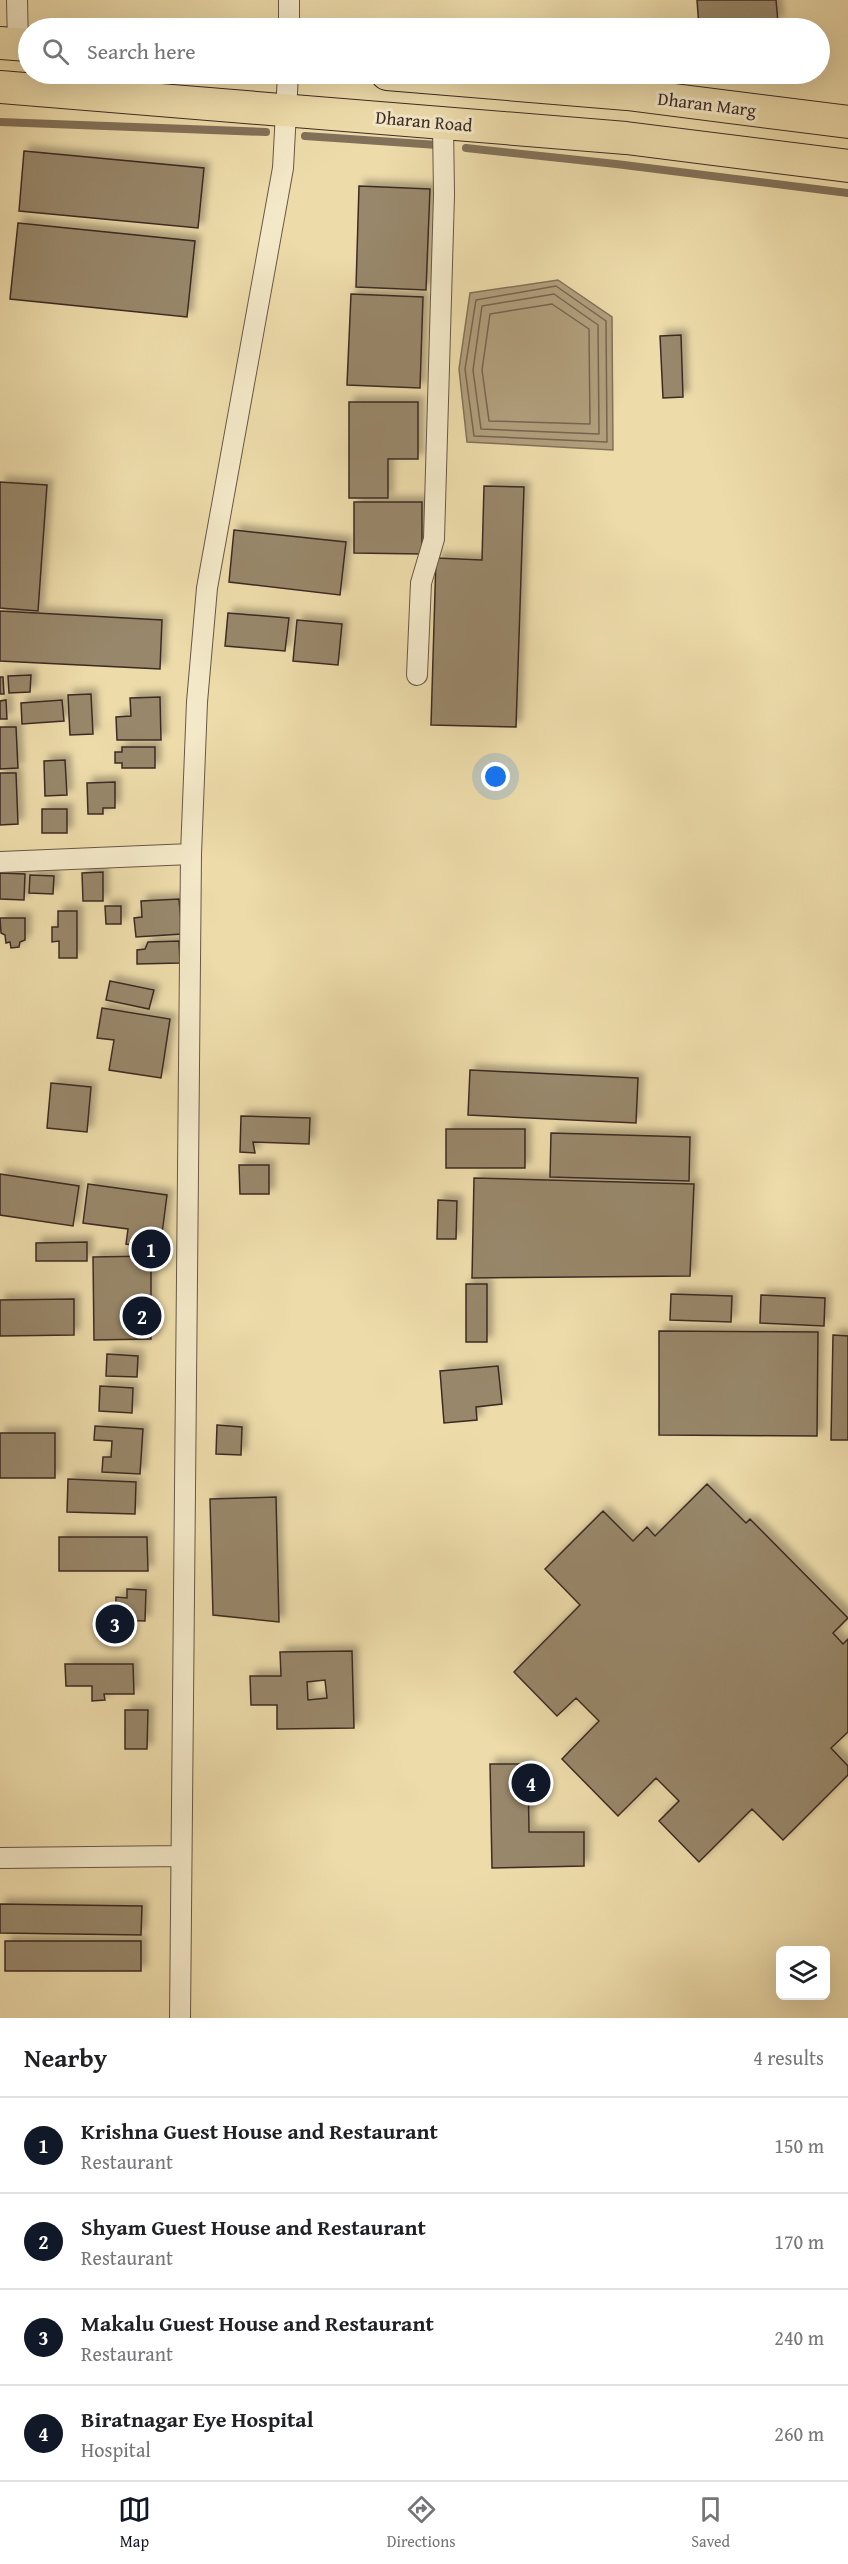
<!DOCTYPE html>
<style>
:root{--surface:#fff;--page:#f6f6f6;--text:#202124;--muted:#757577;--line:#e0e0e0;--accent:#111827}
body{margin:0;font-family:"Gentium Book Plus",serif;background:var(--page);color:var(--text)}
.controls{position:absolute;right:18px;bottom:18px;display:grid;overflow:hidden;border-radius:9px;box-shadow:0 6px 24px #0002}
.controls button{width:54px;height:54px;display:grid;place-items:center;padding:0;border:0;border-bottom:2px solid var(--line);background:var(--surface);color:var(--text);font:30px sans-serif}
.you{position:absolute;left:496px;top:777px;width:21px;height:21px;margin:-15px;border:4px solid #fff;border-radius:50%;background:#1a73e8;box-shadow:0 0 0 9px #1a73e833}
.badge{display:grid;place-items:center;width:39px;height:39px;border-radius:50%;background:var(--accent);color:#fff;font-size:20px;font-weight:700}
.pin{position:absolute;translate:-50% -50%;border:3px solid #fff;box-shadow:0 2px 6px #0006}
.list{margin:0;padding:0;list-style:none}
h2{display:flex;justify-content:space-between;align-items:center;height:78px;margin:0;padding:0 24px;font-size:26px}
h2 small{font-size:20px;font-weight:400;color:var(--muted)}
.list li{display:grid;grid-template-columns:39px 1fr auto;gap:18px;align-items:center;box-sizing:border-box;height:96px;padding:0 24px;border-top:2px solid var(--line)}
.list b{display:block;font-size:22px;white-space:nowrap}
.list p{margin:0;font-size:20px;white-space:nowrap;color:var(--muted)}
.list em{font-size:20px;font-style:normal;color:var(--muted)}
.icon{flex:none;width:33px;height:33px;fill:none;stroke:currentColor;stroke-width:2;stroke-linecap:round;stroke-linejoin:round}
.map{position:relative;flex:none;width:848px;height:2018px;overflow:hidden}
.search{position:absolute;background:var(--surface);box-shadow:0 6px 24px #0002;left:18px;right:18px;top:18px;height:66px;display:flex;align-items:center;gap:15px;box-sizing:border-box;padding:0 21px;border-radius:33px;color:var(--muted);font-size:22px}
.sheet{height:462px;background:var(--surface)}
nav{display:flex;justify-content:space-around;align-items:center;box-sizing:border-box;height:84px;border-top:2px solid var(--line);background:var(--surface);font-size:16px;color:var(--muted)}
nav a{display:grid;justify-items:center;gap:3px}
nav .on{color:var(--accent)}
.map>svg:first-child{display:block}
.water{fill:#b19f7c;stroke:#827159;stroke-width:1.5}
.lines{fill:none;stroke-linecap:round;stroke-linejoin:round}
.shore{stroke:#766550;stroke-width:1.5}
.stream{stroke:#827159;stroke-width:8}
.building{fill:#98876a;stroke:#3c2b24;stroke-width:1.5;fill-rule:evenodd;filter:url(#shadow)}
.street-casing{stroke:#685746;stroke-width:22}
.primary-casing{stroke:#3c2b24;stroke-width:34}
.street{stroke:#f3e8c8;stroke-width:20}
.primary{stroke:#eddbaa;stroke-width:32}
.labels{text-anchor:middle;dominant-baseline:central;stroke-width:6;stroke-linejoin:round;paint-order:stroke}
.street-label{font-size:18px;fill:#3c2b24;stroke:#f3e8c8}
</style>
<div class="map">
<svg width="848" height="2018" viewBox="0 0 848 2018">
<defs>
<filter id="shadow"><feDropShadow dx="5.5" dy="-5.5" stdDeviation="3" flood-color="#0004"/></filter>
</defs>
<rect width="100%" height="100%" fill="#eddbaa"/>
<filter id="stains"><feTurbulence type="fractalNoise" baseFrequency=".00333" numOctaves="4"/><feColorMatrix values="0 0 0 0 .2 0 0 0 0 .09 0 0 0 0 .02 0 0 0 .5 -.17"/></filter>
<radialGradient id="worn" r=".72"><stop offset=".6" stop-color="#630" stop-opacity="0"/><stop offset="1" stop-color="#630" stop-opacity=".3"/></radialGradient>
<path class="water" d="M 558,280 L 612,317 L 613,450 L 467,442 L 459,369 L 470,293 Z"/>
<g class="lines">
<path class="shore" d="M 556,286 L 606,321 L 607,442 L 474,436 L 465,369 L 476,300 Z
M 554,294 L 598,325 L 599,434 L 481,429 L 473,370 L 482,306 Z
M 552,304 L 589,329 L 590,424 L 489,421 L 482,370 L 490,314 Z"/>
<path class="stream" d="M 0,122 L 266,132
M 305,136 L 438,145
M 466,148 L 616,164 L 848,193"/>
</g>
<path class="building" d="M 697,0 L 776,0 L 778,22 L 699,27 Z
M 24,151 L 204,168 L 198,228 L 19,211 Z
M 359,186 L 430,189 L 426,290 L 356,287 Z
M 18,223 L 195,241 L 187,317 L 10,299 Z
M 351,294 L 423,297 L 420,388 L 347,385 Z
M 681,335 L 683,397 L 663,398 L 660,336 Z
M 349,402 L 418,402 L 418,459 L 388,459 L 388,498 L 349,498 Z
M 0,482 L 47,485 L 38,611 L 0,608 Z
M 484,486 L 524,487 L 516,727 L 431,725 L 436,558 L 482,560 Z
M 354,502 L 422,502 L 422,554 L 354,553 Z
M 234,530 L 346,542 L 340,595 L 229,582 Z
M 0,611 L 162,620 L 160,669 L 0,661 Z
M 228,613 L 289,618 L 285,651 L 225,646 Z
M 297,620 L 342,624 L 338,665 L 293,661 Z
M 31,675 L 30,692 L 9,693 L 8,676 Z
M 0,677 L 3,677 L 4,694 L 0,694 Z
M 91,694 L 93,734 L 70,735 L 68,695 Z
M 160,697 L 161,740 L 117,740 L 116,717 L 131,716 L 130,698 Z
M 6,700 L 7,719 L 0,719 L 0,701 Z
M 62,700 L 64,721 L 22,724 L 21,703 Z
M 0,727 L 16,727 L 18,768 L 0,769 Z
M 122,747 L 155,747 L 155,768 L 122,768 L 122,763 L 115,763 L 115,752 L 122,752 Z
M 65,760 L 67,795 L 45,796 L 44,761 Z
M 0,773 L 16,773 L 18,824 L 0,825 Z
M 115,782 L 115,808 L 103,808 L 103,814 L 88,814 L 87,783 Z
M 42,809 L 67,809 L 67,833 L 42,833 Z
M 103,872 L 103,901 L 83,901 L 82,873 Z
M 0,873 L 25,874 L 24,900 L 0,899 Z
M 30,875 L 54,876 L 53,894 L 29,893 Z
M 179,899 L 182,934 L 136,937 L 134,918 L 142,917 L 141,901 Z
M 105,906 L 121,906 L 121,924 L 106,924 Z
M 58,911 L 77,911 L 77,958 L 59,958 L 59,941 L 52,942 L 52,927 L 58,927 Z
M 0,918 L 25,918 L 25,940 L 20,942 L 19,947 L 11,948 L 10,942 L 6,943 L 5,935 L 1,933 Z
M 179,941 L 180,963 L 137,964 L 137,950 L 145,949 L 148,942 Z
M 110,981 L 154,990 L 149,1009 L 106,1000 Z
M 102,1008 L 170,1019 L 161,1078 L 109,1070 L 114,1040 L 97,1038 Z
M 470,1070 L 638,1078 L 636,1123 L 468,1115 Z
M 51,1083 L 91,1087 L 87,1132 L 47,1128 Z
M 241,1116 L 310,1118 L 309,1144 L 253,1142 L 255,1153 L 240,1152 Z
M 446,1129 L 525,1129 L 525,1168 L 446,1168 Z
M 551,1133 L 690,1137 L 689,1181 L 550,1177 Z
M 239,1165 L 269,1165 L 269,1194 L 240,1194 Z
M 0,1174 L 79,1186 L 73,1226 L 0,1215 Z
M 474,1178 L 694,1184 L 690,1276 L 472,1278 Z
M 88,1184 L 167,1195 L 160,1249 L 126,1244 L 128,1229 L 83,1223 Z
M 438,1200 L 457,1201 L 456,1239 L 437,1239 Z
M 87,1242 L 87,1261 L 36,1261 L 36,1243 Z
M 151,1256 L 151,1339 L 94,1340 L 93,1257 Z
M 466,1284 L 487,1284 L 487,1342 L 466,1342 Z
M 671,1294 L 732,1296 L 731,1322 L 670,1320 Z
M 761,1295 L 825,1298 L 824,1326 L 760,1323 Z
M 74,1299 L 74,1335 L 0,1336 L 0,1300 Z
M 659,1331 L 818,1332 L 817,1436 L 659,1435 Z
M 833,1335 L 848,1336 L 848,1440 L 831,1440 Z
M 107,1354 L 138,1356 L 137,1377 L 106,1376 Z
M 498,1366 L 502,1404 L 476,1407 L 477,1420 L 444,1423 L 440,1371 Z
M 100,1386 L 133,1388 L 132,1413 L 99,1411 Z
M 217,1425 L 242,1427 L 241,1455 L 216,1454 Z
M 95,1426 L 143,1429 L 140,1474 L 102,1472 L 103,1457 L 111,1457 L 112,1441 L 94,1440 Z
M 0,1433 L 55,1433 L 55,1478 L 0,1478 Z
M 68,1479 L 136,1482 L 135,1514 L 67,1512 Z
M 707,1484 L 746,1523 L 750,1519 L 848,1618 L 833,1633 L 843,1644 L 848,1639 L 848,1732 L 831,1748 L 848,1766 L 848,1775 L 783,1840 L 752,1809 L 699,1862 L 659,1821 L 679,1801 L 656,1778 L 618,1816 L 562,1759 L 599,1721 L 576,1698 L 557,1716 L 514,1672 L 580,1605 L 545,1569 L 603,1511 L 633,1541 L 647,1527 L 655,1536 Z
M 276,1497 L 279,1622 L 213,1615 L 210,1499 Z
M 59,1537 L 147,1537 L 148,1571 L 59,1571 Z
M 127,1589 L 146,1590 L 145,1621 L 115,1620 L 116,1597 L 127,1598 Z
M 352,1651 L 354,1728 L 277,1729 L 277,1705 L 251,1705 L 250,1676 L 281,1676 L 280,1652 ZM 325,1680 L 327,1698 L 308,1700 L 307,1682 Z
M 65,1664 L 133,1664 L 134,1694 L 104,1694 L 105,1700 L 92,1701 L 92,1686 L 66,1686 Z
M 125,1710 L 148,1710 L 147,1749 L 125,1749 Z
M 490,1764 L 528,1764 L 529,1832 L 584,1832 L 584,1866 L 492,1868 Z
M 0,1904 L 142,1906 L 141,1935 L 0,1933 Z
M 5,1941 L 141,1941 L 141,1971 L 5,1971 Z"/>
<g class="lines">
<g class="street-casing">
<path id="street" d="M 17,0 L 18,44
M 289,28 L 289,0
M 417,675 L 421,583 L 434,539 L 444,195 L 443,123
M 0,862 L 191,854
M 0,1858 L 181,1856
M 180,2018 L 191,854 L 197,702 L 207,588 L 283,168 L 288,74"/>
</g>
<g class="primary-casing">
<path id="primary" d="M 0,43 L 28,45
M 387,74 L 627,94 L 848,122
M 0,87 L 626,138 L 848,166"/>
</g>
<use href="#street" class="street"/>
<use href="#primary" class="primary"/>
</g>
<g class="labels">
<g class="street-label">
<text transform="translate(707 104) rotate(7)">Dharan Marg</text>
<text transform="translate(424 121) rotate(5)">Dharan Road</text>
</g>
</g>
<rect width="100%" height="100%" filter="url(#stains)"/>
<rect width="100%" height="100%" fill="url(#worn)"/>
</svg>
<div class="controls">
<button><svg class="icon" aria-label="layers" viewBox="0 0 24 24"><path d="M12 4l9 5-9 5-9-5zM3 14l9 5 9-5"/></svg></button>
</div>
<div class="you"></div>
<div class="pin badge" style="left:151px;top:1249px">1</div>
<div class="pin badge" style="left:142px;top:1316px">2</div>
<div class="pin badge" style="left:115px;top:1624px">3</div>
<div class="pin badge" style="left:531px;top:1783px">4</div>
<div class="search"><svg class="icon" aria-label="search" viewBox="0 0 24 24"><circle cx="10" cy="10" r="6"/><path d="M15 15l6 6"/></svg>Search here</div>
</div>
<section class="sheet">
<h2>Nearby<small>4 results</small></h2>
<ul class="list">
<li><span class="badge">1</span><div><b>Krishna Guest House and Restaurant</b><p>Restaurant</p></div><em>150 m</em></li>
<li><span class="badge">2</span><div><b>Shyam Guest House and Restaurant</b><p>Restaurant</p></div><em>170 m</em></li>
<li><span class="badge">3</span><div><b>Makalu Guest House and Restaurant</b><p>Restaurant</p></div><em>240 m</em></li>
<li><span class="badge">4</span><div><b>Biratnagar Eye Hospital</b><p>Hospital</p></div><em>260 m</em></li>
</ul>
</section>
<nav>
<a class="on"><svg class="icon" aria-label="map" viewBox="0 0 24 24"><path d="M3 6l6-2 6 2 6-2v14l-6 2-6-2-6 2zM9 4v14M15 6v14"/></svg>Map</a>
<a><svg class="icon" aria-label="directions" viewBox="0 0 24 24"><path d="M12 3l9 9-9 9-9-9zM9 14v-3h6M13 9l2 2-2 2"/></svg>Directions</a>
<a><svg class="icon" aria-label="saved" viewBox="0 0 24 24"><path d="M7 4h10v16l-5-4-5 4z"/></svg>Saved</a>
</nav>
